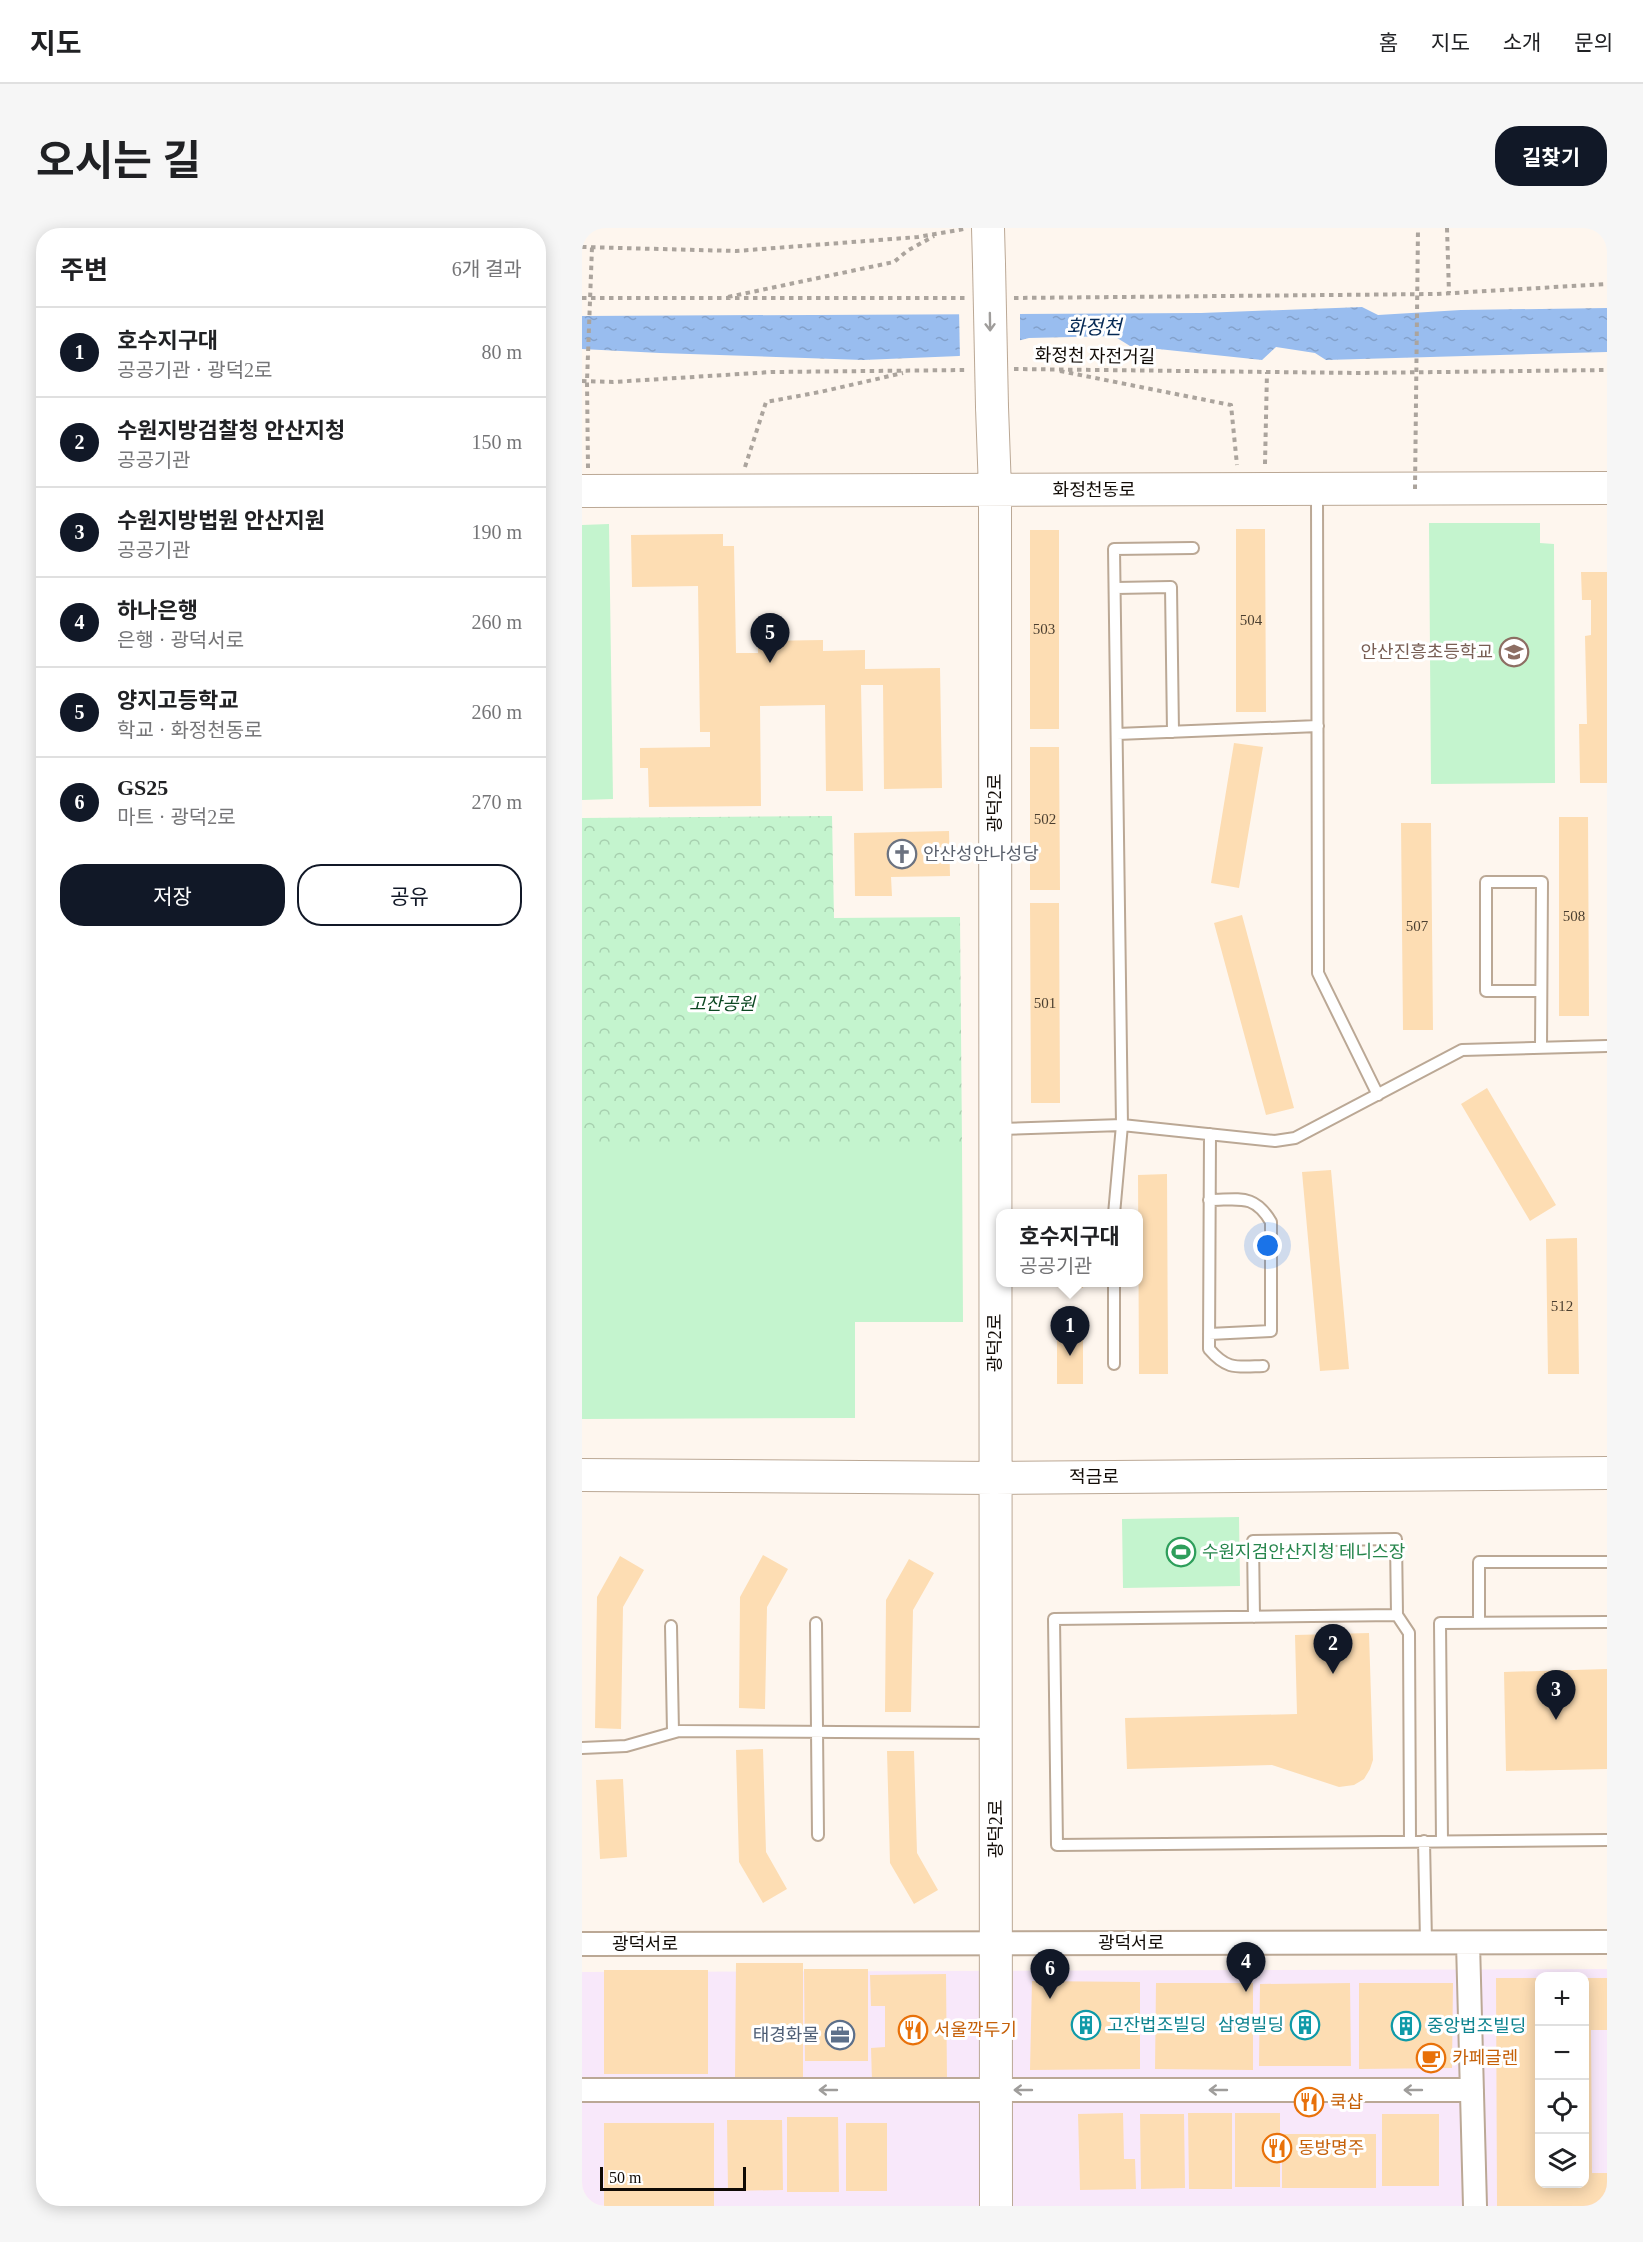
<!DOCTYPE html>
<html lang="ko">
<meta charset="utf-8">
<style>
:root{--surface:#fff;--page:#f6f6f6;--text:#202124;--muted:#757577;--line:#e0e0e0;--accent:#111827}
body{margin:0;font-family:"Times New Roman","Noto Sans KR",serif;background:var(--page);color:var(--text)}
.controls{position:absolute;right:18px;bottom:18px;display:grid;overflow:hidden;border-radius:12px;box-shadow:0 3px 15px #0003}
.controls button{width:54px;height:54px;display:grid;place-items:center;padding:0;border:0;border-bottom:2px solid var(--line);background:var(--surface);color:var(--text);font:30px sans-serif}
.scale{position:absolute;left:18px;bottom:15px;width:146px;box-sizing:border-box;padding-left:6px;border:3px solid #100a05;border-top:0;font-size:16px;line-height:21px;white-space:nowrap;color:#100a05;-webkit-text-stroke:4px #fff;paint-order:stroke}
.you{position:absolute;left:686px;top:1018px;width:21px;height:21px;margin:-15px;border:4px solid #fff;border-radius:50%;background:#1a73e8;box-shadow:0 0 0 9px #1a73e833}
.badge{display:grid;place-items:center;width:39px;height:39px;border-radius:50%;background:var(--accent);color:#fff;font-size:20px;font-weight:700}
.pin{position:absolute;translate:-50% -50px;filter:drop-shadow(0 2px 3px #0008)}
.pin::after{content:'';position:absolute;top:32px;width:21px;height:18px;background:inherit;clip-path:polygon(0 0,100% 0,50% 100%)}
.popup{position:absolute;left:414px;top:981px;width:147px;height:78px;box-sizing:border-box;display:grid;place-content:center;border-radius:12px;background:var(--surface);filter:drop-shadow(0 2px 4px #0005);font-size:20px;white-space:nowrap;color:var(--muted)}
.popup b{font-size:22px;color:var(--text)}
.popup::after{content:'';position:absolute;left:50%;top:100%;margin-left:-12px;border:12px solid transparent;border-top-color:var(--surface)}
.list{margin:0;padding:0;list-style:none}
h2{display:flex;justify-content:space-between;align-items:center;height:78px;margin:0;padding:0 24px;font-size:26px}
h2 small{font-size:20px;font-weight:400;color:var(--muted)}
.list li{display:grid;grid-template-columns:39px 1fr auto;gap:18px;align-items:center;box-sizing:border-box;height:90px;padding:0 24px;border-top:2px solid var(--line)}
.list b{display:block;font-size:22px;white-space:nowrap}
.list p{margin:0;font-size:20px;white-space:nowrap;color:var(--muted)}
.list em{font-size:20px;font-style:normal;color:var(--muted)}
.actions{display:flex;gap:12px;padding:18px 24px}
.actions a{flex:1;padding:14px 0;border:2px solid var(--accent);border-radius:24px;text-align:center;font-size:21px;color:var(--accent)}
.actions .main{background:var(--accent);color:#fff}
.icon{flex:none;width:33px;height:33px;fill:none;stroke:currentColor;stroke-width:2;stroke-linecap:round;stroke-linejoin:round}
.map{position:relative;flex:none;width:1025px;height:1978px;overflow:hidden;border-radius:24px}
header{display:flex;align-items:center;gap:36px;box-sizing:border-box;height:84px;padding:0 30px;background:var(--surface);border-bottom:2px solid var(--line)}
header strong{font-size:28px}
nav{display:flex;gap:33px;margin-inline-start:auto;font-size:21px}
.intro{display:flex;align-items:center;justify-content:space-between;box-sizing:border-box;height:144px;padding:0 36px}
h1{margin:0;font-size:42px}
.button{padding:15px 27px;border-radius:24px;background:var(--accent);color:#fff;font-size:21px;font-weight:700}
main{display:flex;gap:36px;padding:0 36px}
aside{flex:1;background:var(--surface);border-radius:24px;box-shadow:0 3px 15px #0003}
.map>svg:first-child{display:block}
.commercial{fill:#f8e8fa;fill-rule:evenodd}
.park{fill:url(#park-crowns)}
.garden{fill:#c4f4ce}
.water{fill:url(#water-ripples)}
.pier{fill:#fef6ee}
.building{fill:#fdddb3}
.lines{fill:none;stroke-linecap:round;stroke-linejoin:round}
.lane-casing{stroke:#bba895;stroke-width:14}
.street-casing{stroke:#bba895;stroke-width:26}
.secondary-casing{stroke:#bba895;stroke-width:34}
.path{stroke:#aba49d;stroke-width:4;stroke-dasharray:4.5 4.5;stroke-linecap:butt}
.lane{stroke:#fff;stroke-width:10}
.street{stroke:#fff;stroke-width:22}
.secondary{stroke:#fff;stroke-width:32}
.secondary-bridge-casing{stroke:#bba895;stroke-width:34;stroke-linecap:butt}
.path-bridge{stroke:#aba49d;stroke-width:4;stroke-dasharray:4.5 4.5;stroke-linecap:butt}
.secondary-bridge{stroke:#fff;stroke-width:32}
.oneway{stroke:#9f9d9b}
.labels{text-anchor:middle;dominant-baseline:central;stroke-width:6;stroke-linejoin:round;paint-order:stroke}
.number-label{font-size:15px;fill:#4b3f30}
.street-label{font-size:18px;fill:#100a05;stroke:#fff}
.education-label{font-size:18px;fill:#785e54;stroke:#fff;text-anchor:end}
.worship-label{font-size:18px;fill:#5b616d;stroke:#fff;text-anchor:start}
.park-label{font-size:18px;font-style:italic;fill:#0c4822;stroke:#fff}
.leisure-label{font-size:18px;fill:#27864d;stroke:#fff;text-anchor:start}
.culture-label{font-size:18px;fill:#0d838f;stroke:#fff;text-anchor:start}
.food-label{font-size:18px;fill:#c56008;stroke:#fff;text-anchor:start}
.service-label{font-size:18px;fill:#4e5e75;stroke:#fff;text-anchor:end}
.water-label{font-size:20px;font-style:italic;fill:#052954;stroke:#fff}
</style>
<header>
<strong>지도</strong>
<nav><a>홈</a><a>지도</a><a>소개</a><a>문의</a></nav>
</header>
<div class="intro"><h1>오시는 길</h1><a class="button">길찾기</a></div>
<main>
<aside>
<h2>주변<small>6개 결과</small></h2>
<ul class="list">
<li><span class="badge">1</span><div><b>호수지구대</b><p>공공기관 · 광덕2로</p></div><em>80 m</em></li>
<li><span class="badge">2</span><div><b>수원지방검찰청 안산지청</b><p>공공기관</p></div><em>150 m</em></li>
<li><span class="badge">3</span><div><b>수원지방법원 안산지원</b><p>공공기관</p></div><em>190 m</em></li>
<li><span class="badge">4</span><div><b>하나은행</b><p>은행 · 광덕서로</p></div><em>260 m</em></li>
<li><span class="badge">5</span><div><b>양지고등학교</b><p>학교 · 화정천동로</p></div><em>260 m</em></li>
<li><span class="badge">6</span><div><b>GS25</b><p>마트 · 광덕2로</p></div><em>270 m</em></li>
</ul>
<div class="actions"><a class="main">저장</a><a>공유</a></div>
</aside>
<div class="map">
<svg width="1025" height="1978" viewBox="0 0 1025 1978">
<defs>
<pattern id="park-crowns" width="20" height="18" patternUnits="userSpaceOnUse" patternTransform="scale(1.5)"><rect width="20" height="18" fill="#c4f4ce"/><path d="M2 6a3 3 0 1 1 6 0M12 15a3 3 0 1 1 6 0" fill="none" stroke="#a7d0af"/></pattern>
<pattern id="water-ripples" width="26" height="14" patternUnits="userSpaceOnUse" patternTransform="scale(1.5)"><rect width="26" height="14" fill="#99bdef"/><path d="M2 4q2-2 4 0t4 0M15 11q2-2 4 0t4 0" fill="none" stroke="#83a1cb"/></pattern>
</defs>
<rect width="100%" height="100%" fill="#fef6ee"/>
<path class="commercial" d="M 1025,1741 L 1025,1978 L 0,1978 L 0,1744 ZM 957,1748 L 1002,1748 L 1002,1956 L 957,1956 Z"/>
<path class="park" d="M 250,588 L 252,690 L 378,689 L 380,917 L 0,917 L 0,590 Z"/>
<path class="garden" d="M 847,295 L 958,295 L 958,315 L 972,316 L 973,555 L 849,556 Z
M 27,296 L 31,571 L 0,572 L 0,297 Z
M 0,917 L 380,917 L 381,1094 L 273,1094 L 273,1190 L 0,1191 Z
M 657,1289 L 658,1358 L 541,1360 L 540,1291 Z"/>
<path class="water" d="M 780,79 L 796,87 L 879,82 L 1025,80 L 1025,124 L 744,132 L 733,125 L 694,119 L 680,132 L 548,118 L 532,108 L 447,110 L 377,128 L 281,132 L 78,125 L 0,121 L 0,88 L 619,85 Z"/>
<path class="pier" d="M 377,82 L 438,82 L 438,115 L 378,131 Z"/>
<path class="building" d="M 654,301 L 683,301 L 684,484 L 654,484 Z
M 448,302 L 477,302 L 477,501 L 448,501 Z
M 141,306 L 141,318 L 152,318 L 154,425 L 176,425 L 176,413 L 241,412 L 241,423 L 283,422 L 283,441 L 358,440 L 360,560 L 302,561 L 301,457 L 279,457 L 281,563 L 244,563 L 243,477 L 178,478 L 179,578 L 67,579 L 66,540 L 58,540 L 58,520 L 128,519 L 128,504 L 118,504 L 116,358 L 50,359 L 49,307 Z
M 999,344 L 1025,344 L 1025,555 L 998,555 L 997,496 L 1005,496 L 1003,408 L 1009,407 L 1009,372 L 1000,372 Z
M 652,515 L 681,519 L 657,660 L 629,655 Z
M 448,519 L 477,519 L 478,662 L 448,662 Z
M 977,589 L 1006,589 L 1007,788 L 977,788 Z
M 819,595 L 849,595 L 851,802 L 821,802 Z
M 367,603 L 368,648 L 309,649 L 310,668 L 273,668 L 272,605 Z
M 448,675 L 477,675 L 478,875 L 449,875 Z
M 660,687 L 712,880 L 684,887 L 632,695 Z
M 905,860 L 974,977 L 948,993 L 879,876 Z
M 749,942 L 767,1141 L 738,1143 L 720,944 Z
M 585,946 L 586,1146 L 557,1146 L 556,947 Z
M 446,982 L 503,982 L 503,986 L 446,986 Z
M 995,1010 L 997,1146 L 966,1146 L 964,1011 Z
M 446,1054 L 501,1054 L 501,1060 L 446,1058 Z
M 475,1099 L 501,1099 L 501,1156 L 475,1156 Z
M 181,1327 L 206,1341 L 185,1379 L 183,1481 L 157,1480 L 158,1369 Z
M 38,1328 L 62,1342 L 41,1379 L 39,1501 L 13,1500 L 15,1369 Z
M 327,1331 L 352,1345 L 331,1382 L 329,1484 L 303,1484 L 304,1372 Z
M 787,1405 L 791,1532 L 788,1541 L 782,1551 L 772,1557 L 757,1559 L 690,1537 L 545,1541 L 543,1490 L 715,1486 L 713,1407 Z
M 1025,1441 L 1025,1541 L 924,1543 L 922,1444 Z
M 181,1521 L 184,1624 L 205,1661 L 181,1675 L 157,1634 L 154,1522 Z
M 305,1523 L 332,1523 L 335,1625 L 356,1662 L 332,1676 L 308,1635 Z
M 41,1551 L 45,1629 L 18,1631 L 14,1552 Z
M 154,1735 L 221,1735 L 221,1851 L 153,1851 Z
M 222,1741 L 286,1741 L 286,1833 L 223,1833 Z
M 22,1742 L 126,1742 L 126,1846 L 22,1846 Z
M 364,1746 L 365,1852 L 290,1853 L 289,1820 L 303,1819 L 303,1778 L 289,1778 L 288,1747 Z
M 914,1750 L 957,1750 L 957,1956 L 1002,1956 L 1002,1750 L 1025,1750 L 1025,1802 L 1009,1802 L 1010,1945 L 1025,1945 L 1025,1978 L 915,1978 Z
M 450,1753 L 558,1754 L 558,1841 L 448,1842 Z
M 574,1755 L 671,1755 L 671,1842 L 573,1841 Z
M 768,1755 L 769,1838 L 677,1838 L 678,1756 Z
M 777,1755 L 871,1755 L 870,1840 L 777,1841 Z
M 541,1885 L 542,1931 L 553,1931 L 554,1961 L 498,1962 L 496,1886 Z
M 606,1885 L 650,1885 L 650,1961 L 607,1961 Z
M 653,1885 L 698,1885 L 698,1959 L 653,1959 Z
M 558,1886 L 602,1886 L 603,1960 L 559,1961 Z
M 800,1886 L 857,1886 L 857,1958 L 800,1958 Z
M 205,1889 L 256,1889 L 257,1964 L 205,1964 Z
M 145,1892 L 200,1892 L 201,1962 L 146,1963 Z
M 22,1895 L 132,1895 L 132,1978 L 22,1978 Z
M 264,1895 L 305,1895 L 305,1963 L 264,1963 Z
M 700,1906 L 794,1906 L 794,1960 L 700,1960 Z"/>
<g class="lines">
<g class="lane-casing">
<path id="lane" d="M 735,264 L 736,745 L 796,867
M 534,360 L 589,359 L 591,504
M 535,506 L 736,498
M 959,820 L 960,654 L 904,654 L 904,763 L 959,763
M 417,901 L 540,897 L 693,913 L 713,910 L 880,822 L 1025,818
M 628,906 L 627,1121 C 645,1142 654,1139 681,1138
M 532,986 L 540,897 L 532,321 L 611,320
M 532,1054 L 532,1136
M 627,1106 L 689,1103 L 689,994 C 672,965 657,972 627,972
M 815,1387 L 827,1405 L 828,1613
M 672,1389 L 671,1313 L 814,1311 L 815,1387 L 472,1391 L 475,1617 L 1025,1612
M 897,1394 L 897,1334 L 1025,1334
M 234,1395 L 236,1607
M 89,1398 L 91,1504
M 0,1520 L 44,1518 L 97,1503 L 412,1505
M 842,1613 L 844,1714
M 860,1613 L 858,1395 L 1025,1394"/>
</g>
<g class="street-casing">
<path id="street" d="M 886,1715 L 893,1978
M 0,1716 L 1025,1714
M 0,1862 L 890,1862"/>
</g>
<g class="secondary-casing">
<path id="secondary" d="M 406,0 L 407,36
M 410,179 L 413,262 L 414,1978
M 0,263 L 1025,260
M 0,1247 L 413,1250 L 1025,1245"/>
</g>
<path class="path" d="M 865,0 L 867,65
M 0,19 L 154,23 L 336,9 L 382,1
M 146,69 L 312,34 L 325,23 L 352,8
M 0,70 L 386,70
M 432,70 L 854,66 L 1025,56
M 432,141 L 776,145 L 1025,142
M 478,143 L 649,177 L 655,237
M 0,153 L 31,154 L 190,144 L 385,142
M 683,236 L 685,144
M 163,239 L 184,174 L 238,164 L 321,145
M 6,240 L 5,153 L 10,19"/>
<use href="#lane" class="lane"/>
<use href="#street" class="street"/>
<use href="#secondary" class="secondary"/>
<g class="secondary-bridge-casing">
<path id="secondary-bridge" d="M 407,36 L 410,179"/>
</g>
<path class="path-bridge" d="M 833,261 L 836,0"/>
<use href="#secondary-bridge" class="secondary-bridge"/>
</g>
<defs><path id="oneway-shaft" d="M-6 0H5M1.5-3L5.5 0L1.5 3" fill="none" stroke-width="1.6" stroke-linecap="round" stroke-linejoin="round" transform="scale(1.5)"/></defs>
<g class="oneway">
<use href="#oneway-shaft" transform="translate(408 94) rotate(89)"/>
<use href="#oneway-shaft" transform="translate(246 1862) rotate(180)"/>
<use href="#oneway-shaft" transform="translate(441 1862) rotate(180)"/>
<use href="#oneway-shaft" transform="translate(636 1862) rotate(180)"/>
<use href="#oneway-shaft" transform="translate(831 1862) rotate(180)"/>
</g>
<defs>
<g id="school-ring" transform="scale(1.5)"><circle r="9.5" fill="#fff" stroke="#8d6e63" stroke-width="1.5"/><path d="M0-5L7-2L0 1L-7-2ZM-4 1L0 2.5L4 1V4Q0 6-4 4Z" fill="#8d6e63"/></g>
<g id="church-ring" transform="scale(1.5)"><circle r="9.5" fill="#fff" stroke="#6b7280" stroke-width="1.5"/><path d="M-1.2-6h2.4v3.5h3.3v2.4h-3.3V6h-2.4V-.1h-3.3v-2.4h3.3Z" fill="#6b7280"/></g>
<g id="stadium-ring" transform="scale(1.5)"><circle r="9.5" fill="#fff" stroke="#2e9e5b" stroke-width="1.5"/><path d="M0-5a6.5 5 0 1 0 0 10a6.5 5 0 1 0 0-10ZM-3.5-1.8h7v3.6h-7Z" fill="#2e9e5b"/></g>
<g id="building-ring" transform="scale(1.5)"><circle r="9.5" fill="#fff" stroke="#0f9aa8" stroke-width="1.5"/><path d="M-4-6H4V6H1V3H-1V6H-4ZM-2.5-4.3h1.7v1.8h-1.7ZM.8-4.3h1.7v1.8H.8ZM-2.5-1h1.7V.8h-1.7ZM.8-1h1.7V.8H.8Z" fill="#0f9aa8"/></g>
<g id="restaurant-ring" transform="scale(1.5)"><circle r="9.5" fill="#fff" stroke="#e8710a" stroke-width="1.5"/><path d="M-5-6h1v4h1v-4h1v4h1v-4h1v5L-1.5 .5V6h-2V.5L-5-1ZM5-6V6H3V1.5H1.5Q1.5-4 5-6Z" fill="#e8710a"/></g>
<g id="office-ring" transform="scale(1.5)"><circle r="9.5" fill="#fff" stroke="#5c6f8a" stroke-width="1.5"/><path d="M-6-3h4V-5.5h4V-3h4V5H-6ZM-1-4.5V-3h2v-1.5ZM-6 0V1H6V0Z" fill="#5c6f8a"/></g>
<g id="cafe-ring" transform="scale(1.5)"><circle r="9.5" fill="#fff" stroke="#e8710a" stroke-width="1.5"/><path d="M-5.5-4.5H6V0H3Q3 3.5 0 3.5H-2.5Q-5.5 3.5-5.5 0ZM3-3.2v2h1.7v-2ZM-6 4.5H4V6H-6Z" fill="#e8710a"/></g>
</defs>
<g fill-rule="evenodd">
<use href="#school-ring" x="932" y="424"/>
<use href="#church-ring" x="320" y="626"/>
<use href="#stadium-ring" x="599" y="1324"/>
<use href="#building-ring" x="504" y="1797"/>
<use href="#building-ring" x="723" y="1797"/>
<use href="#building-ring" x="824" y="1798"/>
<use href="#restaurant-ring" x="331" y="1802"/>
<use href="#office-ring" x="258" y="1807"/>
<use href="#cafe-ring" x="849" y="1830"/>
<use href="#restaurant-ring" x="727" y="1874"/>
<use href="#restaurant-ring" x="695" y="1920"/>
</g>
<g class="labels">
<g class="number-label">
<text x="669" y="392">504</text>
<text x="462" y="401">503</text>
<text x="463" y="591">502</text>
<text x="992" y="688">508</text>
<text x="835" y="698">507</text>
<text x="463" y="775">501</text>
<text x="980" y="1078">512</text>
</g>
<g class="street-label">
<text transform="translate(513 128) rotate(1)">화정천 자전거길</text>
<text x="512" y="262">화정천동로</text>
<text transform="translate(413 575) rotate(-90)">광덕2로</text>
<text transform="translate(413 1115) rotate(-90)">광덕2로</text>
<text x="512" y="1249">적금로</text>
<text transform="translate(414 1601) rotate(-90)">광덕2로</text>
<text x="549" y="1715">광덕서로</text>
<text x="63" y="1716">광덕서로</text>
</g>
<g class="education-label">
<text x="911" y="424">안산진흥초등학교</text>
</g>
<g class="worship-label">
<text x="341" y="626">안산성안나성당</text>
</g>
<g class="park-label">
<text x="140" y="776">고잔공원</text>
</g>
<g class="leisure-label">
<text x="620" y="1324">수원지검안산지청 테니스장</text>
</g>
<g class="culture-label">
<text x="525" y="1797">고잔법조빌딩</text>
<text x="702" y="1797" text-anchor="end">삼영빌딩</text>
<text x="845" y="1798">중앙법조빌딩</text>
</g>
<g class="food-label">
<text x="352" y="1802">서울깍두기</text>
<text x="870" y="1830">카페글렌</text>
<text x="748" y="1874">쿡샵</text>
<text x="716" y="1920">동방명주</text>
</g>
<g class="service-label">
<text x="237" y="1807">태경화물</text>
</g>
<g class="water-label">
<text x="512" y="99">화정천</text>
</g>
</g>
</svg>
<div class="controls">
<button>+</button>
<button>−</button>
<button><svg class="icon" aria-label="locate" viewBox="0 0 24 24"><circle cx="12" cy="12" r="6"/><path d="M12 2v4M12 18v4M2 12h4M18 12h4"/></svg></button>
<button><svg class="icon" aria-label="layers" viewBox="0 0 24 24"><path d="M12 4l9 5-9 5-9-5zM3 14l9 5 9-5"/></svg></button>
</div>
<div class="scale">50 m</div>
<div class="you"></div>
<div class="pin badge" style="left:488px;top:1128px">1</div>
<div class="popup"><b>호수지구대</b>공공기관</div>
<div class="pin badge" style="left:751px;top:1446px">2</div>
<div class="pin badge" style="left:974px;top:1492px">3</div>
<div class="pin badge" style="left:664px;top:1764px">4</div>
<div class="pin badge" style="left:188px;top:435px">5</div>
<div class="pin badge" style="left:468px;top:1771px">6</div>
</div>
</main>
